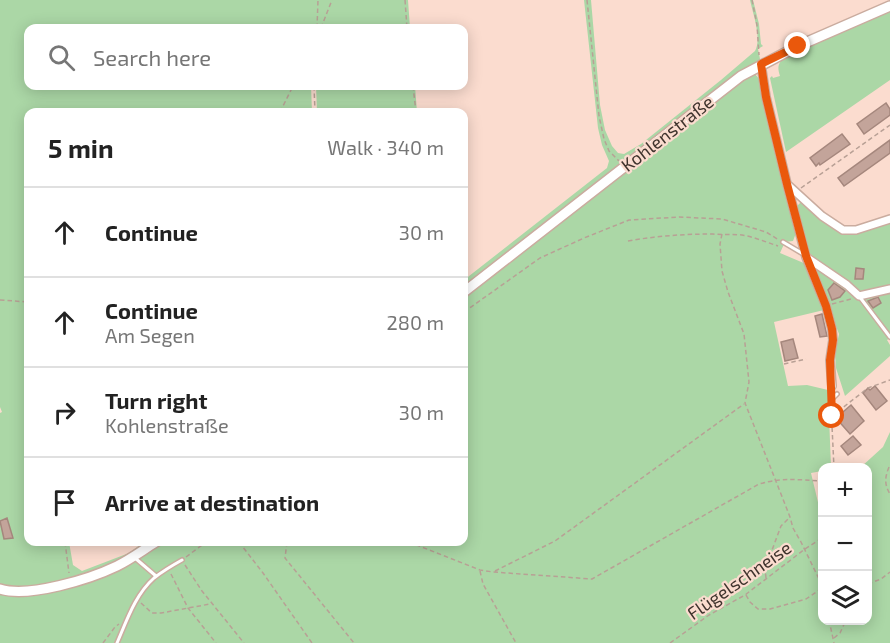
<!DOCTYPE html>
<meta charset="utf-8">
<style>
:root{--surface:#fff;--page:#f6f6f6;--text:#222;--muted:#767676;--line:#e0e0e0}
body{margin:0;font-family:"Exo 2",sans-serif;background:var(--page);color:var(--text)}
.controls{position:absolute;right:18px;bottom:18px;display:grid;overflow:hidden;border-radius:12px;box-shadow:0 3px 15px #0003}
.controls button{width:54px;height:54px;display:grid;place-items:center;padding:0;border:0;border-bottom:2px solid var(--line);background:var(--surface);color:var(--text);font:30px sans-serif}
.stop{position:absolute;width:18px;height:18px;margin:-14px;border:4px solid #ea580c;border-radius:50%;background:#fff}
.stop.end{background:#ea580c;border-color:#fff;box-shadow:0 2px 6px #0008}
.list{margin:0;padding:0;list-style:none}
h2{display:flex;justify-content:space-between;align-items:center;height:78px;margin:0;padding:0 24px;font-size:26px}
h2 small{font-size:20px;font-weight:400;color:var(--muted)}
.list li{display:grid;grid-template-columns:39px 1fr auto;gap:18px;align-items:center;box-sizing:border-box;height:90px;padding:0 24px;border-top:2px solid var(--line)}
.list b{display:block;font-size:22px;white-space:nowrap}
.list p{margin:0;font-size:20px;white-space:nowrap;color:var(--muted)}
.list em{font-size:20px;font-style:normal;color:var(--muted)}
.icon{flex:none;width:33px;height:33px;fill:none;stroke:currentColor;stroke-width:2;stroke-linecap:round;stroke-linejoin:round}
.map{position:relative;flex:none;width:890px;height:643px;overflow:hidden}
.search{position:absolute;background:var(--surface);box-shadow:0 3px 15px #0003;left:24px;top:24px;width:444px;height:66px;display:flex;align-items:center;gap:15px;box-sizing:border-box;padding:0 21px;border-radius:12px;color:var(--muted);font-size:22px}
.panel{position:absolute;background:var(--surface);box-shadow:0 3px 15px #0003;left:24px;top:108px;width:444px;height:438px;border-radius:12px}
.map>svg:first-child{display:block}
.green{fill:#abd7a6}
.building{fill:#c3a49a;stroke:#a5877d;stroke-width:1.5}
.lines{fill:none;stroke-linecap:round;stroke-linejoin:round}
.lane-casing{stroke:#caac9f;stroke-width:6}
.street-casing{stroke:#caac9f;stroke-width:10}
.secondary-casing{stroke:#caac9f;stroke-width:12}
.path{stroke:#b8a095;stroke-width:1.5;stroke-dasharray:4.5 3;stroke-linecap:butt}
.lane{stroke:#fff;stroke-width:3}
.street{stroke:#fff;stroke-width:7}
.secondary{stroke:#fff;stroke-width:9}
.route{stroke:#ea580c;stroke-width:8}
.labels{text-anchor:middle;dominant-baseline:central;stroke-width:4.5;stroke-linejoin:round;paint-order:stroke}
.street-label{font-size:18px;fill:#3f332d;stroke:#fbdccf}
</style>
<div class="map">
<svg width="890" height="643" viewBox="0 0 890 643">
<rect width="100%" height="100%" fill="#fbdccf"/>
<path class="green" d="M 0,0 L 408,0 L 410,28 L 28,28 L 28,86 L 311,86 L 312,112 L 28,112 L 28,542 L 69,542 L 73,565 L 82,571 L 129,553 L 144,542 L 464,542 L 464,280 L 607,168 L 609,161 L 602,145 L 598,128 L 584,0 L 591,0 L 600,105 L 605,130 L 612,146 L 618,153 L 624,154 L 641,144 L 721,80 L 755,51 C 762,39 753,14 750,0 L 753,0 L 759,24 L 761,44 L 763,46 L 758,49 L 761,64 L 755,74 L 760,80 L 796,233 L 793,241 L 785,242 L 780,253 L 806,264 L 824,310 L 774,322 L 788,386 L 807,385 L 828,390 L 831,467 L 822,468 L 822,471 L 811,473 L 822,519 L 822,620 L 868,620 L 868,468 L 861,467 L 883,447 L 890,432 L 890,643 L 0,643 L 0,413 L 2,412 L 0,407 Z
M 890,10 L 890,80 L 786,152 L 770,78 L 772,76 L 773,78 L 780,76 C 777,67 778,63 785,57 Z
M 316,86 L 415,86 L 417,112 L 317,112 Z
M 803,200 L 819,215 L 853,232 L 868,230 L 890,222 L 890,338 L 887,340 L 890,345 L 890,356 L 845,396 L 836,368 L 835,353 L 839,334 L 815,271 L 820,262 L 808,252 L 797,206 Z"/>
<path class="building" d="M 886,103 L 890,109 L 890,115 L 864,134 L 857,124 Z
M 842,134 L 850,144 L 820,165 L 819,163 L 816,166 L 810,158 Z
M 890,140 L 890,153 L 844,186 L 838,178 Z
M 856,268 L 864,269 L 863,279 L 855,279 Z
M 834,283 L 845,291 L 840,297 L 832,300 L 828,290 Z
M 878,297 L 881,303 L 873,308 L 868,301 Z
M 822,314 L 827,336 L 820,337 L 815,316 Z
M 793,339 L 798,358 L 785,361 L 781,342 Z
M 875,386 L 887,401 L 876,410 L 863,393 L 868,388 L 870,390 Z
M 851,405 L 864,421 L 850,434 L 836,418 Z
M 853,436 L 861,445 L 848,455 L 841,446 Z
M 7,518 L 13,538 L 4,539 L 0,521 Z"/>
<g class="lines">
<g class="lane-casing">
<path id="lane" d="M 783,242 L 805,255
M 859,296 L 890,337
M 831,400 L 837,394
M 135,558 L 156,576
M 117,643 C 127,620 135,595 154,578 C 163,571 173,565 182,560"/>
</g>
<g class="street-casing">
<path id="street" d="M 761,64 L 766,97 L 787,184 L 806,257 L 826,306 L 832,329 L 833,340 L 830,360 L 832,386
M 788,185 L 822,216 L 843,230 L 856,230 L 890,219
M 806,257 L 847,285 L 859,296 L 890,289"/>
</g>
<g class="secondary-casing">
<path id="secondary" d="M 464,292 L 741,76 L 798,46 L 890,6
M 0,589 C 29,598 90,579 117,566 C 131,559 143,550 156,542"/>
</g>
<path class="path" d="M 405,0 L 407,28
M 587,0 L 599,116 L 604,139 L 609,151 L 619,161
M 752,0 L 757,25 L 759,55
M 317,28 L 318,0
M 321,28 L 332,0
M 314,86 L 315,112
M 413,86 L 416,112
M 280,112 L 293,86
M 801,188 L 890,125
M 722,234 L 720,244 L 722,271 L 728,292 L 744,334 L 749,382 L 745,403 L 779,489 L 790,517 L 793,528 L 801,542 L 822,585
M 628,241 C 656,236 684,234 713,234 C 722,235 732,234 742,235 C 754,237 766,242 778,246
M 0,300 L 28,302
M 832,304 L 851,299
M 464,312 L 540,258 L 584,238 L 629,220 L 679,217 L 722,219 L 766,232 L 779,240
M 784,364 L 806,359
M 831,405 L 834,468
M 832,416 L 868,388 L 890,380
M 889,467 C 885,477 884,484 890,494
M 822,483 L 822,488
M 868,536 L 872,540
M 65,542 L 69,573
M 239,542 L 263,573 L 312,643
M 287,542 L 285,558 L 354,643
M 409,542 L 480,570 L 493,572 L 592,579 L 759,484 C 783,477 798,480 822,481
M 186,557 L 206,542
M 185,565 L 202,591 L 244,643
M 480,571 L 483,584 L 516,643
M 495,571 L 555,541 L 744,404
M 171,574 L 188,608 L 216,643
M 766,578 L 765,569 L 781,526 L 790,517
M 868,584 L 881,579 L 890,572
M 746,595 L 750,602 L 758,609 L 770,609 L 806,599 L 822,588
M 141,603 L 152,613 L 161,613 L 210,604
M 829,620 L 834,643
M 834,638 L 840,633 L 846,620
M 103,643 L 115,627 L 119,624
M 670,643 L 709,615 L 745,595 L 805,549 L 822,538"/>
<use href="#lane" class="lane"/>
<use href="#street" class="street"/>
<use href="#secondary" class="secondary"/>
</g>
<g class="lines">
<path class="route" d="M 798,46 L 761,64 L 766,97 L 787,184 L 806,256 L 826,306 L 832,329 L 833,340 L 830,360 L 832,416"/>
</g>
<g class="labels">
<g class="street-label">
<text transform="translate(667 133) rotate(-38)">Kohlenstraße</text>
<text transform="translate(739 580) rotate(-35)">Flügelschneise</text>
</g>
</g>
</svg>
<div class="controls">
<button>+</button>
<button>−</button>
<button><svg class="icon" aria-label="layers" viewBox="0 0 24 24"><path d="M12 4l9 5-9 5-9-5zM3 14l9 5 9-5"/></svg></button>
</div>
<div class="stop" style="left:832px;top:416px"></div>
<div class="stop end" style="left:798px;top:46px"></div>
<div class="search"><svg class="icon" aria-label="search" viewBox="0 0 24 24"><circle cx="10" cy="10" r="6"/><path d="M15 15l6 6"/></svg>Search here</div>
<section class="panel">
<h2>5 min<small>Walk · 340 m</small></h2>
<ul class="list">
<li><svg class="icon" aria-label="ahead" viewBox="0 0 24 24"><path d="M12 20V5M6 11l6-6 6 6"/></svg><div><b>Continue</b></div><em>30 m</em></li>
<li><svg class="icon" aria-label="ahead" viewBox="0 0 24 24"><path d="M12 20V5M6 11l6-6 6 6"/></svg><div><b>Continue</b><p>Am Segen</p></div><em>280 m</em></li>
<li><svg class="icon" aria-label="right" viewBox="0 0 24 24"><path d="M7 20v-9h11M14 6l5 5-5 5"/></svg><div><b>Turn right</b><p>Kohlenstraße</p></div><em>30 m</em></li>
<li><svg class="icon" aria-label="arrive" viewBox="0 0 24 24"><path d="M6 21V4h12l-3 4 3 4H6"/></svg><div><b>Arrive at destination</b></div></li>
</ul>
</section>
</div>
